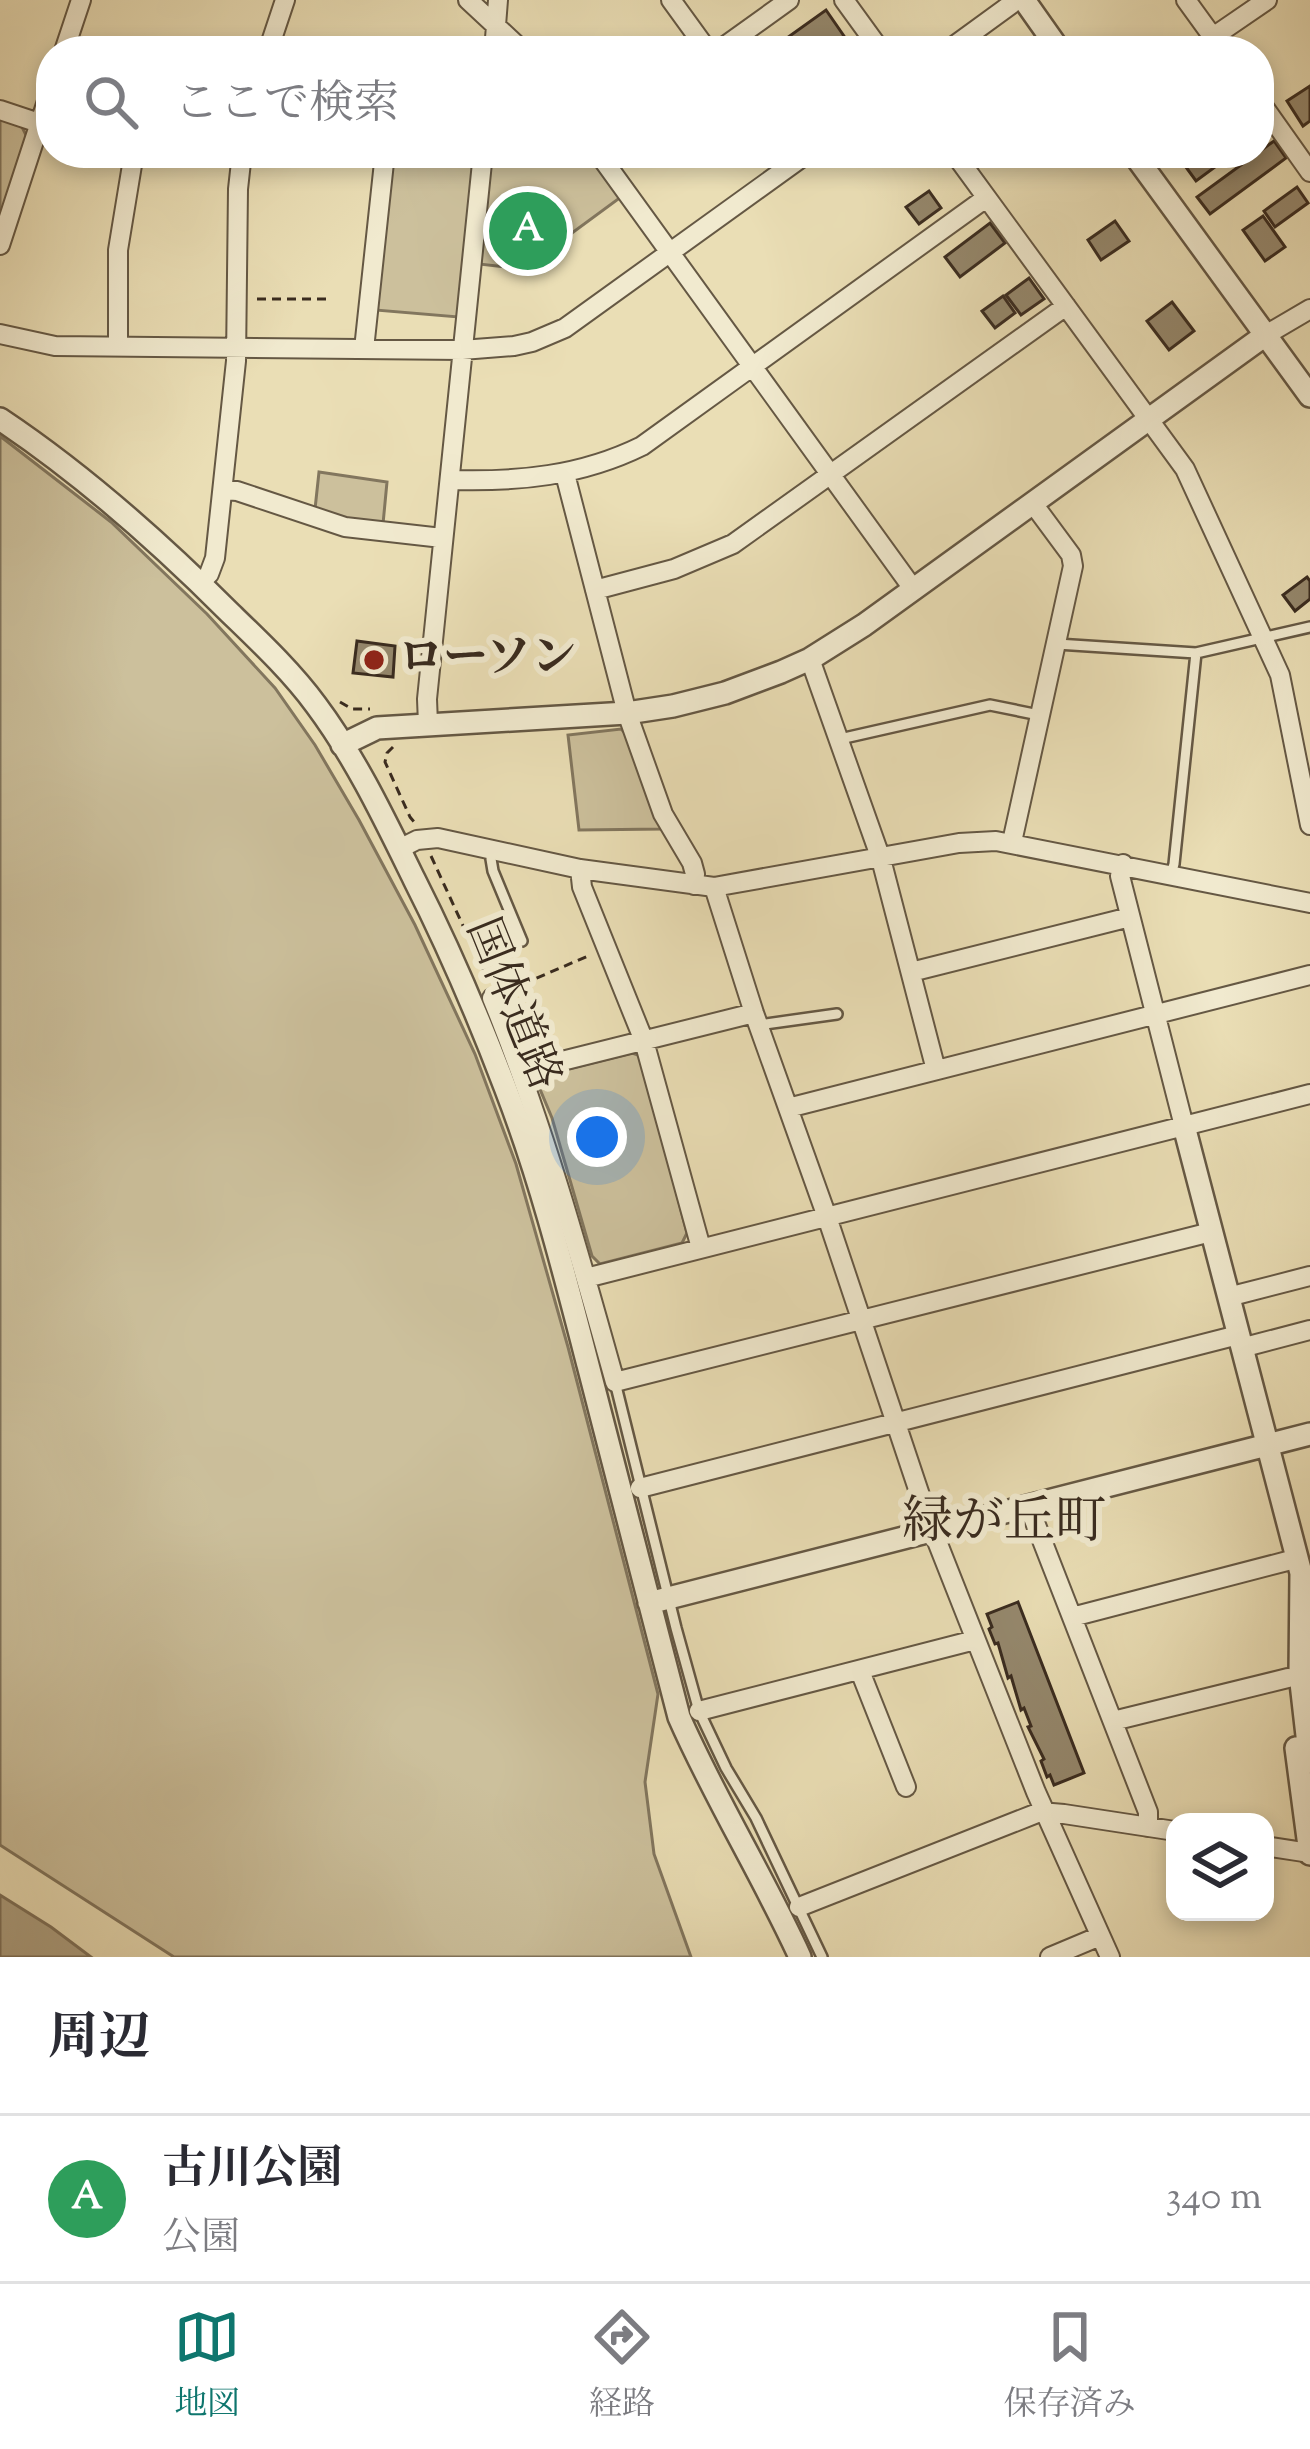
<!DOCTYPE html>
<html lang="ja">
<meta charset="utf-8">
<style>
:root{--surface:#fff;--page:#f2f2f3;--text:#2b2b33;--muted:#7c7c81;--line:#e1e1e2;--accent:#0f766e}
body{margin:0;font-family:"Sorts Mill Goudy","Noto Serif JP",serif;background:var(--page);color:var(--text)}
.controls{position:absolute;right:36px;bottom:36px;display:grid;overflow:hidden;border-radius:24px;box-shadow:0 6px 18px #0003}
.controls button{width:108px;height:108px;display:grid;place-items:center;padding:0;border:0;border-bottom:3px solid var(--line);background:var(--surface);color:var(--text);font:60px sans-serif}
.you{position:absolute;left:597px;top:1137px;width:42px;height:42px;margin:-30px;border:9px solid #fff;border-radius:50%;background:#1a73e8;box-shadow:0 0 0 18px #1a73e833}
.badge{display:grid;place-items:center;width:78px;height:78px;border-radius:50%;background:var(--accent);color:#fff;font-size:39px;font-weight:700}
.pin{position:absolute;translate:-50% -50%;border:6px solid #fff;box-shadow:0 3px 12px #0006}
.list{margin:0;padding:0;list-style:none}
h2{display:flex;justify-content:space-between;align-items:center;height:156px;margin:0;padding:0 48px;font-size:51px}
h2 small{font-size:39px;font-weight:400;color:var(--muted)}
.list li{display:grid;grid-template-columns:78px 1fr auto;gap:36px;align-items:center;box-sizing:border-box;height:168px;padding:0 48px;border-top:3px solid var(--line)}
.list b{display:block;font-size:45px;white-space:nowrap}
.list p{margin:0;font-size:39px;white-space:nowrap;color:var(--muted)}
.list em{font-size:39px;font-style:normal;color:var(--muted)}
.icon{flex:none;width:66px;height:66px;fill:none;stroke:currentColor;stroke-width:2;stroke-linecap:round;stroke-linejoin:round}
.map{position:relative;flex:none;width:1310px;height:1957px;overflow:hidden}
.search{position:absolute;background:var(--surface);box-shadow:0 6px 18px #0003;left:36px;right:36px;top:36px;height:132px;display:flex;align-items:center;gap:30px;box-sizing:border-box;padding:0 42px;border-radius:48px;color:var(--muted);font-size:45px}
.sheet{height:324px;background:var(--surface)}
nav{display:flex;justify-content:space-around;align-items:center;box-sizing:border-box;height:168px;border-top:3px solid var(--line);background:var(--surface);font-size:33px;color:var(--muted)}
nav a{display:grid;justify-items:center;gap:6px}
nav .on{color:var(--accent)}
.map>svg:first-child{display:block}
.green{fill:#ccc09c;stroke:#82765e;stroke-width:3}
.water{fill:#aea182;stroke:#7f725a;stroke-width:3}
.building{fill:#95886d;stroke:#392b1f;stroke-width:3}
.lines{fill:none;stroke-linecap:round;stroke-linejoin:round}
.service-casing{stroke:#655844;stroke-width:14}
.minor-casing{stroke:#655844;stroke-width:22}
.tertiary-casing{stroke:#655844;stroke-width:26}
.path{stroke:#392b1f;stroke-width:3;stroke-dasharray:9 6;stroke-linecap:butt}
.service{stroke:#f1eacf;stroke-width:9}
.minor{stroke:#f1eacf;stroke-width:18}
.tertiary{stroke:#f1eacf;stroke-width:21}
.poi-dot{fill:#8f2418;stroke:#f1eacf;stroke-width:4.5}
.labels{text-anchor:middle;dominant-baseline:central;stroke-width:12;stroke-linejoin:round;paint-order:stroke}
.poi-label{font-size:45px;font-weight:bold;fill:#392b1f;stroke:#f1eacf;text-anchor:start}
.street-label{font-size:45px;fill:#392b1f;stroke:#f1eacf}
.quarter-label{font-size:51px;fill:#392b1f;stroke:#f1eacf}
</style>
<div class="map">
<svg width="1310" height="1957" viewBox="0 0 1310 1957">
<rect width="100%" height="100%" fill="#eadeb5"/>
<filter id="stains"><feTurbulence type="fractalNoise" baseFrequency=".00167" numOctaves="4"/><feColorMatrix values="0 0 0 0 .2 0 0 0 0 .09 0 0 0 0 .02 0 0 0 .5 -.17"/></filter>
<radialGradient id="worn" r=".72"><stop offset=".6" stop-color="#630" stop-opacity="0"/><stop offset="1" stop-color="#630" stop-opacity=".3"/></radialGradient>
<path class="green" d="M 0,118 L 21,125 L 27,137 L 0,218 Z
M 392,153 L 476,153 L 458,317 L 375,310 Z
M 490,153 L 589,153 L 621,197 L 523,269 L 479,264 Z
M 0,436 L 111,522 L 207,614 L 275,688 L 315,745 L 359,820 L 415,925 L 475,1054 L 516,1164 L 568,1347 L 658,1694 L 645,1782 L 654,1854 L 691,1957 L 174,1957 L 0,1845 Z
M 319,472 L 387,482 L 383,524 L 358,522 L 315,509 Z
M 621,729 L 625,733 L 662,829 L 579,830 L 568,735 Z
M 632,1053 L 641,1056 L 687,1233 L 682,1243 L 600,1264 L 592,1256 L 552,1118 L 537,1082 L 544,1075 Z"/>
<path class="water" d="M 0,1895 L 51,1927 L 91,1957 L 0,1957 Z"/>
<path class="building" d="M 826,10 L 844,36 L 822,51 L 792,51 L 784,40 Z
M 1310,86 L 1310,121 L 1303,126 L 1287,101 Z
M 1274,141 L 1286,158 L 1210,214 L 1197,197 Z
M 966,153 L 998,153 L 977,168 Z
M 1197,153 L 1234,153 L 1196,181 L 1183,163 Z
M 1297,187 L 1308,203 L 1275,227 L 1264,211 Z
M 929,191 L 941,208 L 919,224 L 906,207 Z
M 1263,216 L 1285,247 L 1265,261 L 1243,230 Z
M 1115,221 L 1129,241 L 1101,260 L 1088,240 Z
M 990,223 L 1005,243 L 960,277 L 945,257 Z
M 1029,278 L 1044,299 L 1021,315 L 1006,295 Z
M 1003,296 L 1015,313 L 995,328 L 982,311 Z
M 1172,302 L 1194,331 L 1169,350 L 1147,321 Z
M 1307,577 L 1310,581 L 1310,599 L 1295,611 L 1283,595 Z
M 357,641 L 395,646 L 393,677 L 353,673 Z
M 1018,1602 L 1084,1773 L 1054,1785 L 1050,1775 L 1047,1777 L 1041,1761 L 1044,1759 L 1028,1727 L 1031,1726 L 1024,1708 L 1021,1710 L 1011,1676 L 1008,1678 L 998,1643 L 995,1644 L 989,1629 L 992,1627 L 987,1614 Z"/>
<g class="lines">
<g class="service-casing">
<path id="service" d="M 1057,644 L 1196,653 L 1310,627
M 840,739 L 990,705 L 1039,715
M 493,850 L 491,859 L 493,871 L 522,941
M 1171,874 L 1174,864 L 1196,653
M 758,1025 L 837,1014
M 615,1382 L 676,1628 L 699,1711 L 726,1768 L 756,1818 L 822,1957"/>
</g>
<g class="minor-casing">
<path id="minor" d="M 468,0 L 523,51
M 671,0 L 708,51
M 844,0 L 881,51
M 1186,0 L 1223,51
M 1213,37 L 1267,0
M 64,51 L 81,0
M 268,51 L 285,0
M 494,51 L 498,0
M 718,51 L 789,0
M 947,51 L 1017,0
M 1259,100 L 1310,172
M 0,110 L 39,123
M 598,153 L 914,590
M 954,153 L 1185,469 L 1280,675 L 1310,825
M 0,245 L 51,89
M 0,334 L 55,346 L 462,350 L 514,346 L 532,342 L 565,328 L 808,153
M 1264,336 L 1310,309
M 118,346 L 118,250 L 134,153
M 364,349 L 385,153
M 565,474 L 627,713 L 663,814 L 692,863 L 695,874 L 694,885
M 451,480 C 518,482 581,476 642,446 L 986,198
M 223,490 L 237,491 L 345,527 L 442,538
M 200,583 L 209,574 L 215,558 L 236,361 L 238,189 L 242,153
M 595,590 L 674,569 L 733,544 L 1066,306
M 810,659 L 881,859 L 936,1070
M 428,724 L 427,699 L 483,153
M 1012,842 L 1073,566 L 1071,555 L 1034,505
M 399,849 L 417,840 L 438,838 L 580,869 L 714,887 L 959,843 L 996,841 L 1310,903
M 1123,864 L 1120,876 L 1184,1126
M 580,869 L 582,887 L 644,1041 L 701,1248
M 714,887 L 754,1013 L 827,1217 L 927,1516 L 1036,1792 L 1110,1957
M 911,972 L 1130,917
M 492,998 C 543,1123 579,1253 615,1382 L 1211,1232
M 522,1071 L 754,1013
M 788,1108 L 1310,975
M 586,1278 L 1310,1094
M 1228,1297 L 1310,1276
M 1241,1348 L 1310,1330
M 640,1488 L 1238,1335
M 1029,1507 L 1148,1812 L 1148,1827
M 1072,1617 L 1295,1559
M 860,1671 L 906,1787
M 699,1711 L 975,1640
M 1113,1721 L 1288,1678
M 1265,1846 L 1310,1853
M 799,1907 L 1040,1812 L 1064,1814 L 1175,1831
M 1050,1957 L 1100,1936"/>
</g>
<g class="tertiary-casing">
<path id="tertiary" d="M 1024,0 L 1060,51
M 1133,153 L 1310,396
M 0,419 C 84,475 158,541 229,612 C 259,641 291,671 316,705 C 355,757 385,820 414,879 C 448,946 478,1016 505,1087 C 540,1177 564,1272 588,1365 C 619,1482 648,1600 679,1717 C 715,1799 763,1876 800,1957
M 342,745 L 377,728 L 627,713 L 673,706 L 725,693 L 781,672 L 810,659 L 864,625 L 1264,336
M 1184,1126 L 1301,1573 L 1300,1674 L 1310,1762
M 649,1603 L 1310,1434
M 1296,1748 L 1310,1854"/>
</g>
<path class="path" d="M 257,299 L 326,299
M 340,702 L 352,709 L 370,709
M 393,747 L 387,753 L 385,762 L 410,817 L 415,823
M 431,856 L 487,978
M 509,990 L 588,956"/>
<use href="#service" class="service"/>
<use href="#minor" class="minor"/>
<use href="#tertiary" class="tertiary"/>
</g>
<circle class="poi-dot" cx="374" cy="660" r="12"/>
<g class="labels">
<g class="poi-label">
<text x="398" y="660">ローソン</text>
</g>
<g class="street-label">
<text transform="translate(511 1005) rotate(68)">国体道路</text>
</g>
<g class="quarter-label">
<text x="1004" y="1524">緑が丘町</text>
</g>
</g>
<rect width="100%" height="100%" filter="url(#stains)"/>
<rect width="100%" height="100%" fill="url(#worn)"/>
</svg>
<div class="controls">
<button><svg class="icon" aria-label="layers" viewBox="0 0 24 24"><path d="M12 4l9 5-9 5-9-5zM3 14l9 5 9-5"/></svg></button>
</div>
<div class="you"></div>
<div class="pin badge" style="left:528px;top:231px;background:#2e9e5b">A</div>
<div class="search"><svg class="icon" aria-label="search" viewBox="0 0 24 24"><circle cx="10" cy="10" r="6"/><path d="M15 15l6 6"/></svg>ここで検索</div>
</div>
<section class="sheet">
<h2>周辺<small></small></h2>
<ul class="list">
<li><span class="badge" style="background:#2e9e5b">A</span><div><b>古川公園</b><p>公園</p></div><em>340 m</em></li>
</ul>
</section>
<nav>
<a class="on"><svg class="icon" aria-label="map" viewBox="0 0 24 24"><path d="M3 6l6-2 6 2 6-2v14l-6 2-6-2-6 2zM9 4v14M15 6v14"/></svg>地図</a>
<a><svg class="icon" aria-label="directions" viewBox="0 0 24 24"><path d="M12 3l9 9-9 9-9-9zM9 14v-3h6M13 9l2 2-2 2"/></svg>経路</a>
<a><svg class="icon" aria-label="saved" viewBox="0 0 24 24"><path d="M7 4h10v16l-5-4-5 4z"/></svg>保存済み</a>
</nav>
